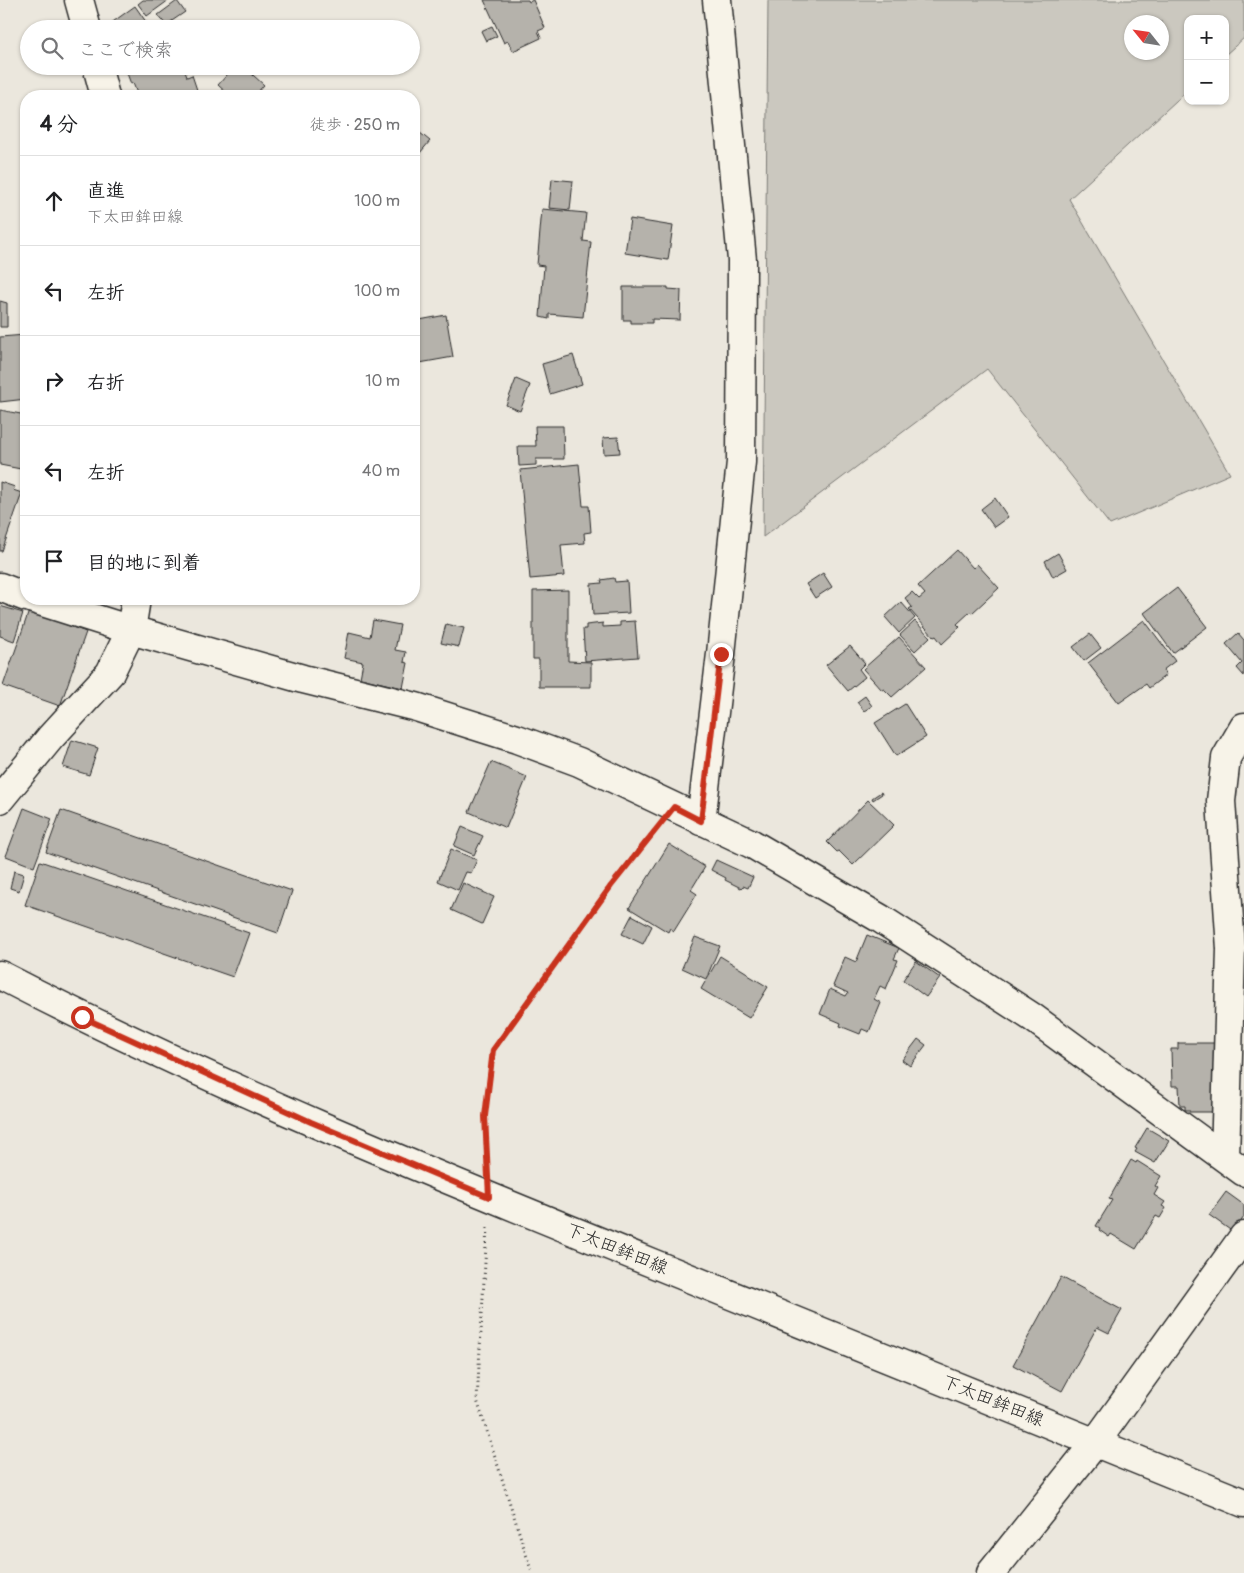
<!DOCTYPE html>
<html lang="ja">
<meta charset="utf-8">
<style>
:root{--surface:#fff;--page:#f2f2f2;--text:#202124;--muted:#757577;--line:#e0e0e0}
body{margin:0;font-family:Pangolin,"Klee One",sans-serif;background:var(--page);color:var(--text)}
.controls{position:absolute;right:15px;top:15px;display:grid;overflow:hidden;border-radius:10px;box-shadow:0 1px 4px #0004}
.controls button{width:45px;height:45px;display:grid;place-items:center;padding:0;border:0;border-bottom:1px solid var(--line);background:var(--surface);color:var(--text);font:25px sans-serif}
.compass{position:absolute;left:1124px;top:15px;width:45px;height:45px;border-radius:50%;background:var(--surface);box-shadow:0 1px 4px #0004;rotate:300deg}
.stop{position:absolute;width:15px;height:15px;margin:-11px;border:4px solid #c8321e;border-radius:50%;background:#fff}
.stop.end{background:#c8321e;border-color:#fff;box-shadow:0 1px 5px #0008}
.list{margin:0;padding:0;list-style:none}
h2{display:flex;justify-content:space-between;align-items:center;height:65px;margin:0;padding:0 20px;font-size:21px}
h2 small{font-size:16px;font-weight:400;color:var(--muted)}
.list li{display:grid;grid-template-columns:32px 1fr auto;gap:15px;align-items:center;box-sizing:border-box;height:90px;padding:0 20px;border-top:1px solid var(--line)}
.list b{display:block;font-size:19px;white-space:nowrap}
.list p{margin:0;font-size:16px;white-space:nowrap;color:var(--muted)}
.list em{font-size:16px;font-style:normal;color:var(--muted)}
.icon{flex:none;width:28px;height:28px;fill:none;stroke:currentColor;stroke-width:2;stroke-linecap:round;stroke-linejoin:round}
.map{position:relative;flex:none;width:1244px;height:1573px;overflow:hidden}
.search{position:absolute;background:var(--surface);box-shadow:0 1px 4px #0004;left:20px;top:20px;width:400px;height:55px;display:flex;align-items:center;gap:12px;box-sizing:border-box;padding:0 18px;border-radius:28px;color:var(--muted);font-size:19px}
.panel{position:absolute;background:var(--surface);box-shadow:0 1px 4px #0004;left:20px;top:90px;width:400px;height:515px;border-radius:20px}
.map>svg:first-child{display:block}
.green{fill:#cbc8bf;stroke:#7b7a75;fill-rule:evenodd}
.building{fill:#b5b2ab;stroke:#2b2b2b}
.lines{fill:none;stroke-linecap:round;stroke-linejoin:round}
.minor-casing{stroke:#2b2b2b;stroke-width:31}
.major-casing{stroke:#2b2b2b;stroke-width:31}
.path{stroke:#2b2b2b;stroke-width:3;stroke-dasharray:1 4;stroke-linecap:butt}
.minor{stroke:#f7f3e8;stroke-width:28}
.major{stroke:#f7f3e8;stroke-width:28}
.route{stroke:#c8321e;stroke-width:6}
.labels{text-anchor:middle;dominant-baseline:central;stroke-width:4;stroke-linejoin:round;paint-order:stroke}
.street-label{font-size:18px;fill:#2b2b2b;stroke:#f7f3e8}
</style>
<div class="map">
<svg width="1244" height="1573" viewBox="0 0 1244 1573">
<rect width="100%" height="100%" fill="#ebe7dd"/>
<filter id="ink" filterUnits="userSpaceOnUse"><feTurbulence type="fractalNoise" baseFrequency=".02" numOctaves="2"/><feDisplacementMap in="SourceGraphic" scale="10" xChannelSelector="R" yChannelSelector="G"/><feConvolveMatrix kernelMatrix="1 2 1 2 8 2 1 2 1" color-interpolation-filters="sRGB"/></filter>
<g filter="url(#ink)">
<path class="green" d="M 768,0 L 1244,0 L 1244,38 L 1225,55 L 1225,19 L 1188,19 L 1188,90 L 1069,199 L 1230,474 L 1110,525 L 987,369 L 763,537 ZM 1132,22 L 1162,22 L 1162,52 L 1132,52 Z"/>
<path class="building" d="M 143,0 L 169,0 L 147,16 L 138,4 Z
M 484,0 L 528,0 L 529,2 L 533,0 L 545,28 L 538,31 L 541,38 L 513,51 L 508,41 L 504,43 Z
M 177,1 L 185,12 L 166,25 L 158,15 Z
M 135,6 L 151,29 L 103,29 Z
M 492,26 L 497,36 L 486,41 L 481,31 Z
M 128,66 L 183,66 L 187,77 L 192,75 L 199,96 L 138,96 L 133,83 L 131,84 L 125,68 Z
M 235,66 L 243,66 L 264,85 L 254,96 L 230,96 L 218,85 Z
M 414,128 L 430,141 L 414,160 Z
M 552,179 L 573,181 L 570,210 L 549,208 Z
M 542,209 L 586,213 L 583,241 L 591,242 L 583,317 L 549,314 L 549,319 L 540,317 L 544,266 L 537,265 Z
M 630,219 L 673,226 L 668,260 L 625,253 Z
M 623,287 L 668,287 L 668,289 L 681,290 L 680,320 L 652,319 L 652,323 L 631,323 L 631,320 L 623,320 Z
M 0,301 L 7,303 L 7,327 L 0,327 Z
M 446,315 L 453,357 L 414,364 L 414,321 Z
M 26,335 L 26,399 L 0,402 L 0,337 Z
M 573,355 L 582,384 L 550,394 L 542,364 Z
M 516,379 L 530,385 L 520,411 L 506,405 Z
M 0,410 L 26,415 L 26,470 L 0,465 Z
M 535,426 L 563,426 L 564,459 L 536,459 L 536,465 L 519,466 L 518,446 L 536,446 Z
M 618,437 L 620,453 L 604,454 L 603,438 Z
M 579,464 L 583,506 L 589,506 L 591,532 L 584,533 L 585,543 L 561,545 L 564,576 L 530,579 L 520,470 Z
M 0,482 L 15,487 L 13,490 L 22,493 L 2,551 L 0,551 Z
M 995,498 L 1008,517 L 994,527 L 981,509 Z
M 957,550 L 973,568 L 977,564 L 999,588 L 972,613 L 970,612 L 957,624 L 960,627 L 942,644 L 936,636 L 934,637 L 909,609 L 912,607 L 905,598 L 912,592 L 919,599 L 925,594 L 918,586 Z
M 1058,553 L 1067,569 L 1053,577 L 1045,561 Z
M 823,573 L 832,587 L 815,598 L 806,584 Z
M 614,578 L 615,582 L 627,581 L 629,613 L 593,615 L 591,584 L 602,583 L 601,580 Z
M 1177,588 L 1207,627 L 1173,653 L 1144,613 Z
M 568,590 L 568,661 L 591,662 L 591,687 L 539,687 L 539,659 L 533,659 L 533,591 Z
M 901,602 L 915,618 L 899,633 L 885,617 Z
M 0,606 L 23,613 L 14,641 L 0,636 Z
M 29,611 L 86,632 L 60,706 L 3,686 Z
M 373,620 L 400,625 L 395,650 L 406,652 L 404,662 L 408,663 L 403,688 L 360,678 L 363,662 L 344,658 L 349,632 L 370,637 Z
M 1144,620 L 1175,661 L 1163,670 L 1166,675 L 1149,688 L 1146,684 L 1119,703 L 1088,663 Z
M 635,621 L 638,657 L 585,661 L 583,629 L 586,629 L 586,625 L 603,623 L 603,627 L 620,626 L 620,622 Z
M 915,621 L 930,637 L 915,651 L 900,635 Z
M 446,624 L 464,628 L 459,647 L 441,643 Z
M 1238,633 L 1244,640 L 1244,676 L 1237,668 L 1242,663 L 1226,644 Z
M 1090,634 L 1101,648 L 1084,661 L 1073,647 Z
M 899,637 L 926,667 L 892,697 L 884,689 L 882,690 L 863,669 Z
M 850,646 L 865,663 L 859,669 L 865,677 L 848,691 L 826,665 Z
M 865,696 L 872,706 L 864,711 L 857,702 Z
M 905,704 L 926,737 L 896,756 L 875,723 Z
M 72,740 L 98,748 L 89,775 L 63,767 Z
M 491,762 L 527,777 L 506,828 L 469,812 Z
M 881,792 L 882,794 L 873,800 L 872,798 Z
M 868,800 L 894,825 L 853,865 L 839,851 L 837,852 L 827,842 Z
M 24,808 L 52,819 L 34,867 L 6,856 Z
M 61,810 L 292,891 L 278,933 L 46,852 Z
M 462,827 L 483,836 L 474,855 L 454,846 Z
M 669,844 L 705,867 L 691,890 L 697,894 L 674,931 L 670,928 L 668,932 L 629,908 Z
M 451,849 L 477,860 L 471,873 L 466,872 L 458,890 L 438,881 Z
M 716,860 L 753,877 L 748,888 L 743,886 L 741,888 L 725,880 L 726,878 L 711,870 Z
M 40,861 L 249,933 L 233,977 L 25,905 Z
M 14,871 L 24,874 L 19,891 L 10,888 Z
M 463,883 L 494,897 L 482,924 L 451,910 Z
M 632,915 L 652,926 L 643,944 L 622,934 Z
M 867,935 L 899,948 L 894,959 L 898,960 L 886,989 L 880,986 L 874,999 L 881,1003 L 869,1032 L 862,1029 L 860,1034 L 840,1026 L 841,1023 L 820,1014 L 830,989 L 846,996 L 848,993 L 833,986 L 845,957 L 856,962 Z
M 695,937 L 720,946 L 706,979 L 682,968 Z
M 720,956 L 749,974 L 748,975 L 768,987 L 749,1018 L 701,989 Z
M 916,961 L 940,978 L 926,997 L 903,980 Z
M 918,1039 L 926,1045 L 910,1066 L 902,1060 Z
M 1178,1043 L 1218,1043 L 1220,1112 L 1189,1112 L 1189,1110 L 1185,1110 L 1185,1106 L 1180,1106 L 1179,1086 L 1172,1086 L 1171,1049 L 1178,1049 Z
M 1147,1128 L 1169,1141 L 1155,1163 L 1135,1152 L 1137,1149 L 1135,1148 Z
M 1131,1160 L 1136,1163 L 1137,1161 L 1161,1176 L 1155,1186 L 1158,1188 L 1154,1195 L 1165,1202 L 1162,1206 L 1166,1208 L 1160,1218 L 1156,1216 L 1136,1249 L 1111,1234 L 1109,1237 L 1099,1230 L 1100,1228 L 1096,1226 L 1112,1200 L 1109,1199 Z
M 1226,1192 L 1244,1205 L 1244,1217 L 1233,1232 L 1209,1215 Z
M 1061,1277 L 1122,1310 L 1109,1333 L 1097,1327 L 1062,1391 L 1013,1365 Z"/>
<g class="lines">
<g class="minor-casing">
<path id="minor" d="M 79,0 L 87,29
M 97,66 L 105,96
M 0,587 L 26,597
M 33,599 L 131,630 L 303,679 L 416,707 L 517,739 L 579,762 L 752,844 L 881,919 L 1032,1017 L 1244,1172
M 0,799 L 50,738 L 110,673 L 131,630 L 136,599
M 701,821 L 721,654 L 741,462 L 742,260 L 717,0
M 1225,1158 L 1231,949 L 1221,801 L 1226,758 L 1244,727
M 991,1573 L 1095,1443 L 1244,1236"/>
</g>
<g class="major-casing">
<path id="major" d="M 0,975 C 211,1084 432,1174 652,1263 C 849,1343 1047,1423 1244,1503"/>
</g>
<path class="path" d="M 487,1164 L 485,1116 L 493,1050 L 611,885 L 656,829
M 487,1228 L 477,1400 L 532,1573"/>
<use href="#minor" class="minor"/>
<use href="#major" class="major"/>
</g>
</g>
<g class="lines" filter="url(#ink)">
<path class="route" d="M 82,1017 L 311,1122 L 489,1197 L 485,1116 L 493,1050 L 611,886 L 674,807 L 701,821 L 721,654"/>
</g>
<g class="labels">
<g class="street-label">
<text transform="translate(617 1249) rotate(22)">下太田鉾田線</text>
<text transform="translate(993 1401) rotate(22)">下太田鉾田線</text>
</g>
</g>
</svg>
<div class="controls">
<button>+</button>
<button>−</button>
</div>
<svg class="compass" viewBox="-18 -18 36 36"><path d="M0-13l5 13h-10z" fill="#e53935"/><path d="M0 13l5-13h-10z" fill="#757577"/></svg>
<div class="stop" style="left:82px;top:1017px"></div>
<div class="stop end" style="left:721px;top:654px"></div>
<div class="search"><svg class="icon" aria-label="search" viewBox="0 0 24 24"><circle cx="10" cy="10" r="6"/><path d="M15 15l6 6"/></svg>ここで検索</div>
<section class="panel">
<h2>4 分<small>徒歩 · 250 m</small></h2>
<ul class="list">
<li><svg class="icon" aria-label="ahead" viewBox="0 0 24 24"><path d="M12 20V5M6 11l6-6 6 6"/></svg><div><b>直進</b><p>下太田鉾田線</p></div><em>100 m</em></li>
<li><svg class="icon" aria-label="left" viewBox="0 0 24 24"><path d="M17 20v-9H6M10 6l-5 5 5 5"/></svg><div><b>左折</b></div><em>100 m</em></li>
<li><svg class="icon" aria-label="right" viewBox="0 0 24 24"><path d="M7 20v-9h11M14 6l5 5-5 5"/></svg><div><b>右折</b></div><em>10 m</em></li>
<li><svg class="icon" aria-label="left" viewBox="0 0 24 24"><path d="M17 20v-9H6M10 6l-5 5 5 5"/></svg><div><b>左折</b></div><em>40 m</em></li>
<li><svg class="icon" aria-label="arrive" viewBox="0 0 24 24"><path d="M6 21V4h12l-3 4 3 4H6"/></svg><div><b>目的地に到着</b></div></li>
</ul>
</section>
</div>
